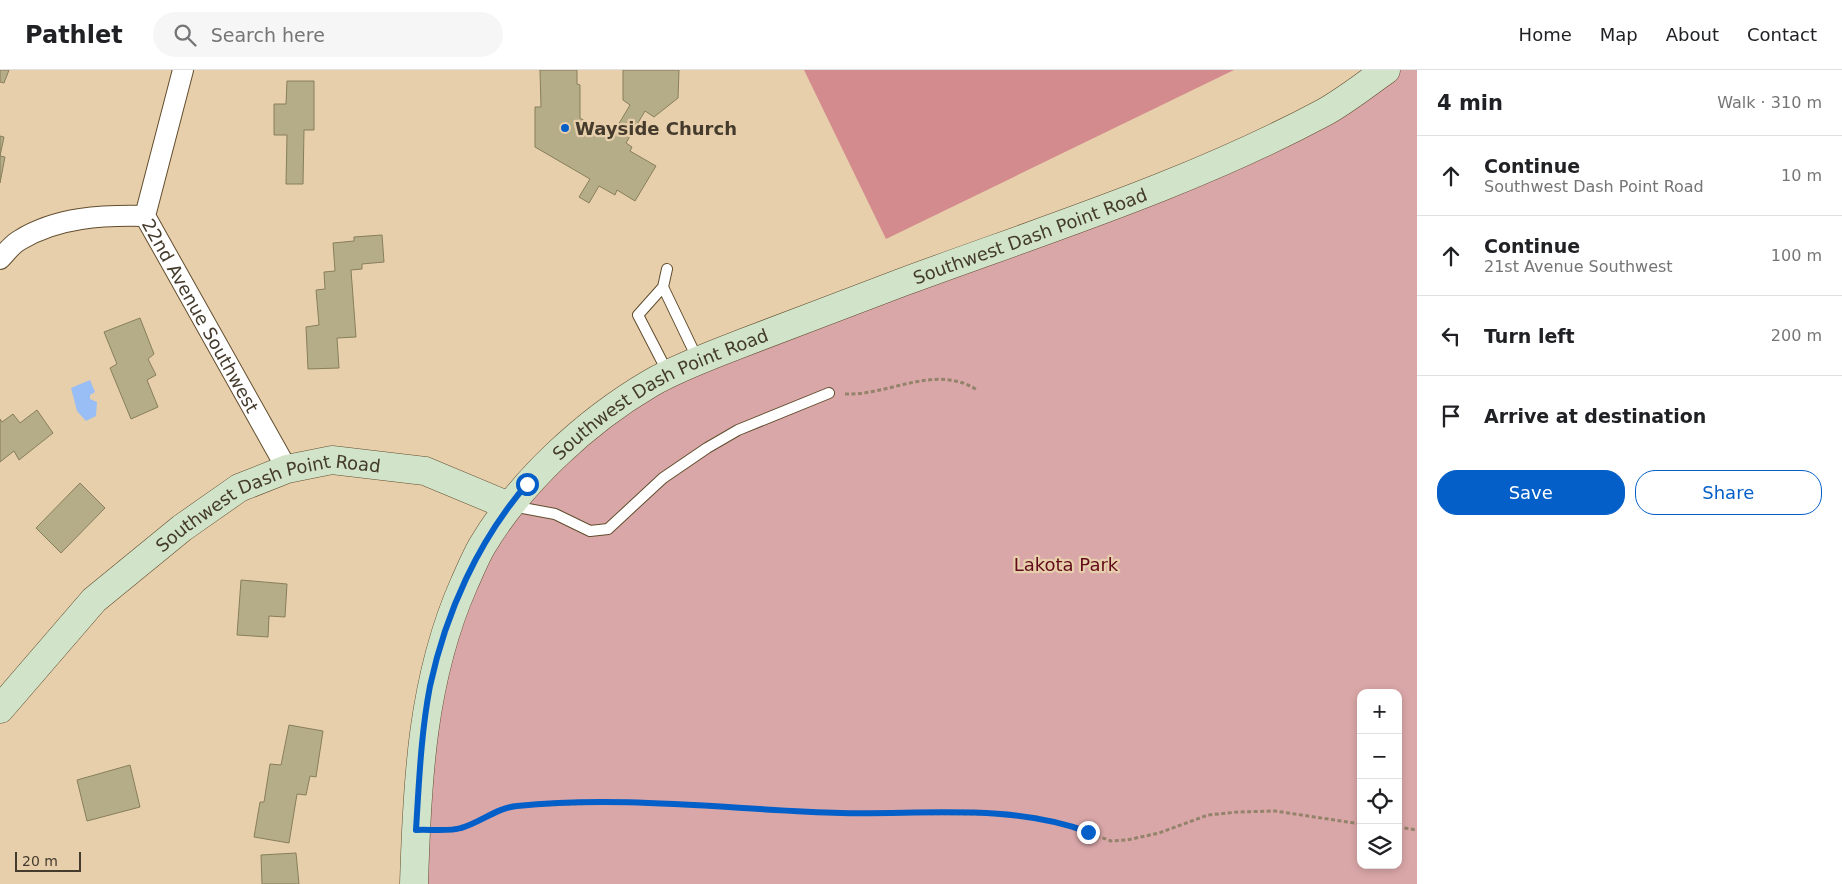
<!DOCTYPE html>
<meta charset="utf-8">
<style>
:root{--surface:#fff;--page:#f6f6f6;--text:#202124;--muted:#757577;--line:#e0e0e0;--accent:#055fc8}
body{margin:0;font-family:"DejaVu Sans",sans-serif;background:var(--page);color:var(--text)}
.controls{position:absolute;right:15px;bottom:15px;display:grid;overflow:hidden;border-radius:10px;box-shadow:0 2px 8px #0003}
.controls button{width:45px;height:45px;display:grid;place-items:center;padding:0;border:0;border-bottom:1px solid var(--line);background:var(--surface);color:var(--text);font:25px sans-serif}
.scale{position:absolute;left:15px;bottom:12px;width:66px;box-sizing:border-box;padding-left:5px;border:2px solid #453b2d;border-top:0;font-size:14px;line-height:18px;white-space:nowrap;color:#453b2d;-webkit-text-stroke:4px #e7cfac;paint-order:stroke}
.stop{position:absolute;width:15px;height:15px;margin:-11px;border:4px solid #055fc8;border-radius:50%;background:#fff}
.stop.end{background:#055fc8;border-color:#fff;box-shadow:0 1px 5px #0008}
.list{margin:0;padding:0;list-style:none}
h2{display:flex;justify-content:space-between;align-items:center;height:65px;margin:0;padding:0 20px;font-size:21px}
h2 small{font-size:16px;font-weight:400;color:var(--muted)}
.list li{display:grid;grid-template-columns:32px 1fr auto;gap:15px;align-items:center;box-sizing:border-box;height:80px;padding:0 20px;border-top:1px solid var(--line)}
.list b{display:block;font-size:19px;white-space:nowrap}
.list p{margin:0;font-size:16px;white-space:nowrap;color:var(--muted)}
.list em{font-size:16px;font-style:normal;color:var(--muted)}
.actions{display:flex;gap:10px;padding:15px 20px}
.actions a{flex:1;padding:11px 0;border:1px solid var(--accent);border-radius:20px;text-align:center;font-size:18px;color:var(--accent)}
.actions .main{background:var(--accent);color:#fff}
.icon{flex:none;width:28px;height:28px;fill:none;stroke:currentColor;stroke-width:2;stroke-linecap:round;stroke-linejoin:round}
.map{position:relative;flex:none;width:1417px;height:814px;overflow:hidden}
header{display:flex;align-items:center;gap:30px;box-sizing:border-box;height:70px;padding:0 25px;background:var(--surface);border-bottom:1px solid var(--line)}
header strong{font-size:24px}
nav{display:flex;gap:28px;margin-inline-start:auto;font-size:18px}
.search{width:350px;height:45px;background:var(--page);display:flex;align-items:center;gap:12px;box-sizing:border-box;padding:0 18px;border-radius:28px;color:var(--muted);font-size:19px}
main{display:flex}
aside{flex:1;background:var(--surface)}
.map>svg:first-child{display:block}
.green{fill:#daa7a8;fill-rule:evenodd}
.forest{fill:#d48b8e}
.water{fill:#98bef5}
.building{fill:#b5ad87;stroke:#877f5a}
.lines{fill:none;stroke-linecap:round;stroke-linejoin:round}
.service-casing{stroke:#614d2e;stroke-width:12}
.minor-casing{stroke:#614d2e;stroke-width:22}
.secondary-casing{stroke:#614d2e;stroke-width:29}
.path{stroke:#93836b;stroke-width:3;stroke-dasharray:4 2.5;stroke-linecap:butt}
.service{stroke:#fff;stroke-width:10}
.minor{stroke:#fff;stroke-width:20}
.secondary{stroke:#d1e4ca;stroke-width:28}
.route{stroke:#055fc8;stroke-width:6}
.poi-dot{fill:#055fc8;stroke:#e7cfac;stroke-width:2}
.labels{text-anchor:middle;dominant-baseline:central;stroke-width:4.5;stroke-linejoin:round;paint-order:stroke}
.poi-label{font-size:18px;font-weight:bold;fill:#453b2d;stroke:#e7cfac;text-anchor:start}
.street-label{font-size:18px;fill:#453b2d;stroke:#e7cfac}
.park-label{font-size:18px;fill:#620a1b;stroke:#e7cfac}
</style>
<header>
<strong>Pathlet</strong>
<div class="search"><svg class="icon" aria-label="search" viewBox="0 0 24 24"><circle cx="10" cy="10" r="6"/><path d="M15 15l6 6"/></svg>Search here</div>
<nav><a>Home</a><a>Map</a><a>About</a><a>Contact</a></nav>
</header>
<main>
<div class="map">
<svg width="1417" height="814" viewBox="0 0 1417 814">
<rect width="100%" height="100%" fill="#e7cfac"/>
<path class="green" d="M 1386,0 L 1417,0 L 1417,814 L 414,814 L 418,725 L 480,479 L 629,327 L 1143,123 ZM 1361,623 L 1398,623 L 1398,795 L 1361,795 Z"/>
<path class="forest" d="M 804,0 L 1234,0 L 886,169 Z"/>
<path class="water" d="M 90,310 L 95,322 L 90,325 L 90,329 L 97,332 L 96,346 L 86,351 L 77,341 L 71,318 Z"/>
<path class="building" d="M 0,0 L 9,0 L 4,13 L 0,12 Z
M 540,0 L 577,0 L 577,14 L 580,15 L 580,48 L 611,67 L 630,35 L 623,30 L 623,0 L 679,0 L 678,28 L 654,47 L 645,41 L 626,73 L 632,77 L 630,81 L 656,96 L 635,131 L 617,120 L 615,125 L 599,116 L 589,133 L 579,127 L 590,109 L 535,77 L 535,37 L 541,37 Z
M 287,11 L 314,11 L 314,60 L 304,60 L 303,114 L 286,114 L 287,65 L 274,65 L 274,34 L 286,34 Z
M 0,66 L 4,67 L 0,86 L 5,87 L 0,113 Z
M 382,165 L 384,192 L 362,194 L 362,199 L 351,200 L 356,267 L 337,268 L 339,298 L 308,299 L 306,257 L 319,255 L 316,220 L 325,219 L 324,202 L 335,201 L 333,173 L 354,171 L 354,167 Z
M 140,248 L 154,284 L 148,289 L 156,305 L 147,310 L 158,337 L 131,349 L 110,298 L 117,294 L 104,262 Z
M 37,340 L 53,363 L 19,390 L 14,381 L 0,392 L 0,349 L 2,352 L 13,344 L 20,353 Z
M 80,413 L 105,438 L 61,483 L 36,458 Z
M 241,510 L 287,514 L 285,547 L 269,546 L 268,567 L 237,565 Z
M 289,655 L 323,661 L 316,707 L 310,706 L 306,725 L 297,724 L 289,773 L 254,767 L 260,732 L 264,732 L 270,694 L 281,695 Z
M 130,695 L 140,737 L 87,751 L 77,710 Z
M 296,783 L 299,814 L 262,814 L 261,785 Z"/>
<g class="lines">
<g class="service-casing">
<path id="service" d="M 667,199 L 663,217 L 638,245 L 668,303
M 663,217 L 698,290
M 512,436 L 555,444 L 590,461 L 608,459 L 663,408 L 707,378 L 738,360 L 829,323"/>
</g>
<g class="minor-casing">
<g id="minor">
<path id="s1" d="M 183,0 L 145,146 L 287,399"/>
<path d="M 0,189 C 6,183 12,174 20,170 C 57,147 103,145 145,146"/>
</g>
</g>
<g class="secondary-casing">
<g id="secondary">
<path id="s2" d="M 0,639 L 94,530 L 182,458 L 239,418 L 287,399 L 332,390 L 425,401 L 509,436"/>
<path id="s3" d="M 414,814 C 417,711 422,609 464,514 C 470,501 475,488 482,476 C 520,412 586,351 651,313 C 679,297 710,286 740,274 C 794,253 849,233 903,212 C 1044,160 1190,114 1323,43 C 1345,31 1366,14 1386,0"/>
</g>
</g>
<path class="path" d="M 845,324 C 888,326 936,293 977,320
M 1398,757 L 1417,760
M 441,759 L 460,758 L 514,736 L 632,732 L 841,743 L 983,744 L 1037,747 L 1062,753 L 1111,771 L 1127,770 L 1159,763 L 1208,745 L 1238,742 L 1275,741 L 1361,754"/>
<use href="#service" class="service"/>
<use href="#minor" class="minor"/>
<use href="#secondary" class="secondary"/>
</g>
<g class="lines">
<path class="route" d="M 527,414 C 478,471 446,542 430,616 C 421,663 419,712 416,760 C 429,759 448,762 461,758 C 480,753 496,738 517,736 C 625,725 733,740 841,743 C 922,745 1010,733 1088,762"/>
</g>
<circle class="poi-dot" cx="565" cy="58" r="5"/>
<g class="labels">
<g class="poi-label">
<text x="575" y="58">Wayside Church</text>
</g>
<g class="street-label">
<text stroke="none"><textPath href="#s3" startOffset="992">Southwest Dash Point Road</textPath></text>
<text stroke="none"><textPath href="#s1" startOffset="265">22nd Avenue Southwest</textPath></text>
<text stroke="none"><textPath href="#s3" startOffset="588">Southwest Dash Point Road</textPath></text>
<text stroke="none"><textPath href="#s2" startOffset="350">Southwest Dash Point Road</textPath></text>
</g>
<g class="park-label">
<text x="1066" y="494">Lakota Park</text>
</g>
</g>
</svg>
<div class="controls">
<button>+</button>
<button>−</button>
<button><svg class="icon" aria-label="locate" viewBox="0 0 24 24"><circle cx="12" cy="12" r="6"/><path d="M12 2v4M12 18v4M2 12h4M18 12h4"/></svg></button>
<button><svg class="icon" aria-label="layers" viewBox="0 0 24 24"><path d="M12 4l9 5-9 5-9-5zM3 14l9 5 9-5"/></svg></button>
</div>
<div class="scale">20 m</div>
<div class="stop" style="left:527px;top:414px"></div>
<div class="stop end" style="left:1088px;top:762px"></div>
</div>
<aside>
<h2>4 min<small>Walk · 310 m</small></h2>
<ul class="list">
<li><svg class="icon" aria-label="ahead" viewBox="0 0 24 24"><path d="M12 20V5M6 11l6-6 6 6"/></svg><div><b>Continue</b><p>Southwest Dash Point Road</p></div><em>10 m</em></li>
<li><svg class="icon" aria-label="ahead" viewBox="0 0 24 24"><path d="M12 20V5M6 11l6-6 6 6"/></svg><div><b>Continue</b><p>21st Avenue Southwest</p></div><em>100 m</em></li>
<li><svg class="icon" aria-label="left" viewBox="0 0 24 24"><path d="M17 20v-9H6M10 6l-5 5 5 5"/></svg><div><b>Turn left</b></div><em>200 m</em></li>
<li><svg class="icon" aria-label="arrive" viewBox="0 0 24 24"><path d="M6 21V4h12l-3 4 3 4H6"/></svg><div><b>Arrive at destination</b></div></li>
</ul>
<div class="actions"><a class="main">Save</a><a>Share</a></div>
</aside>
</main>
